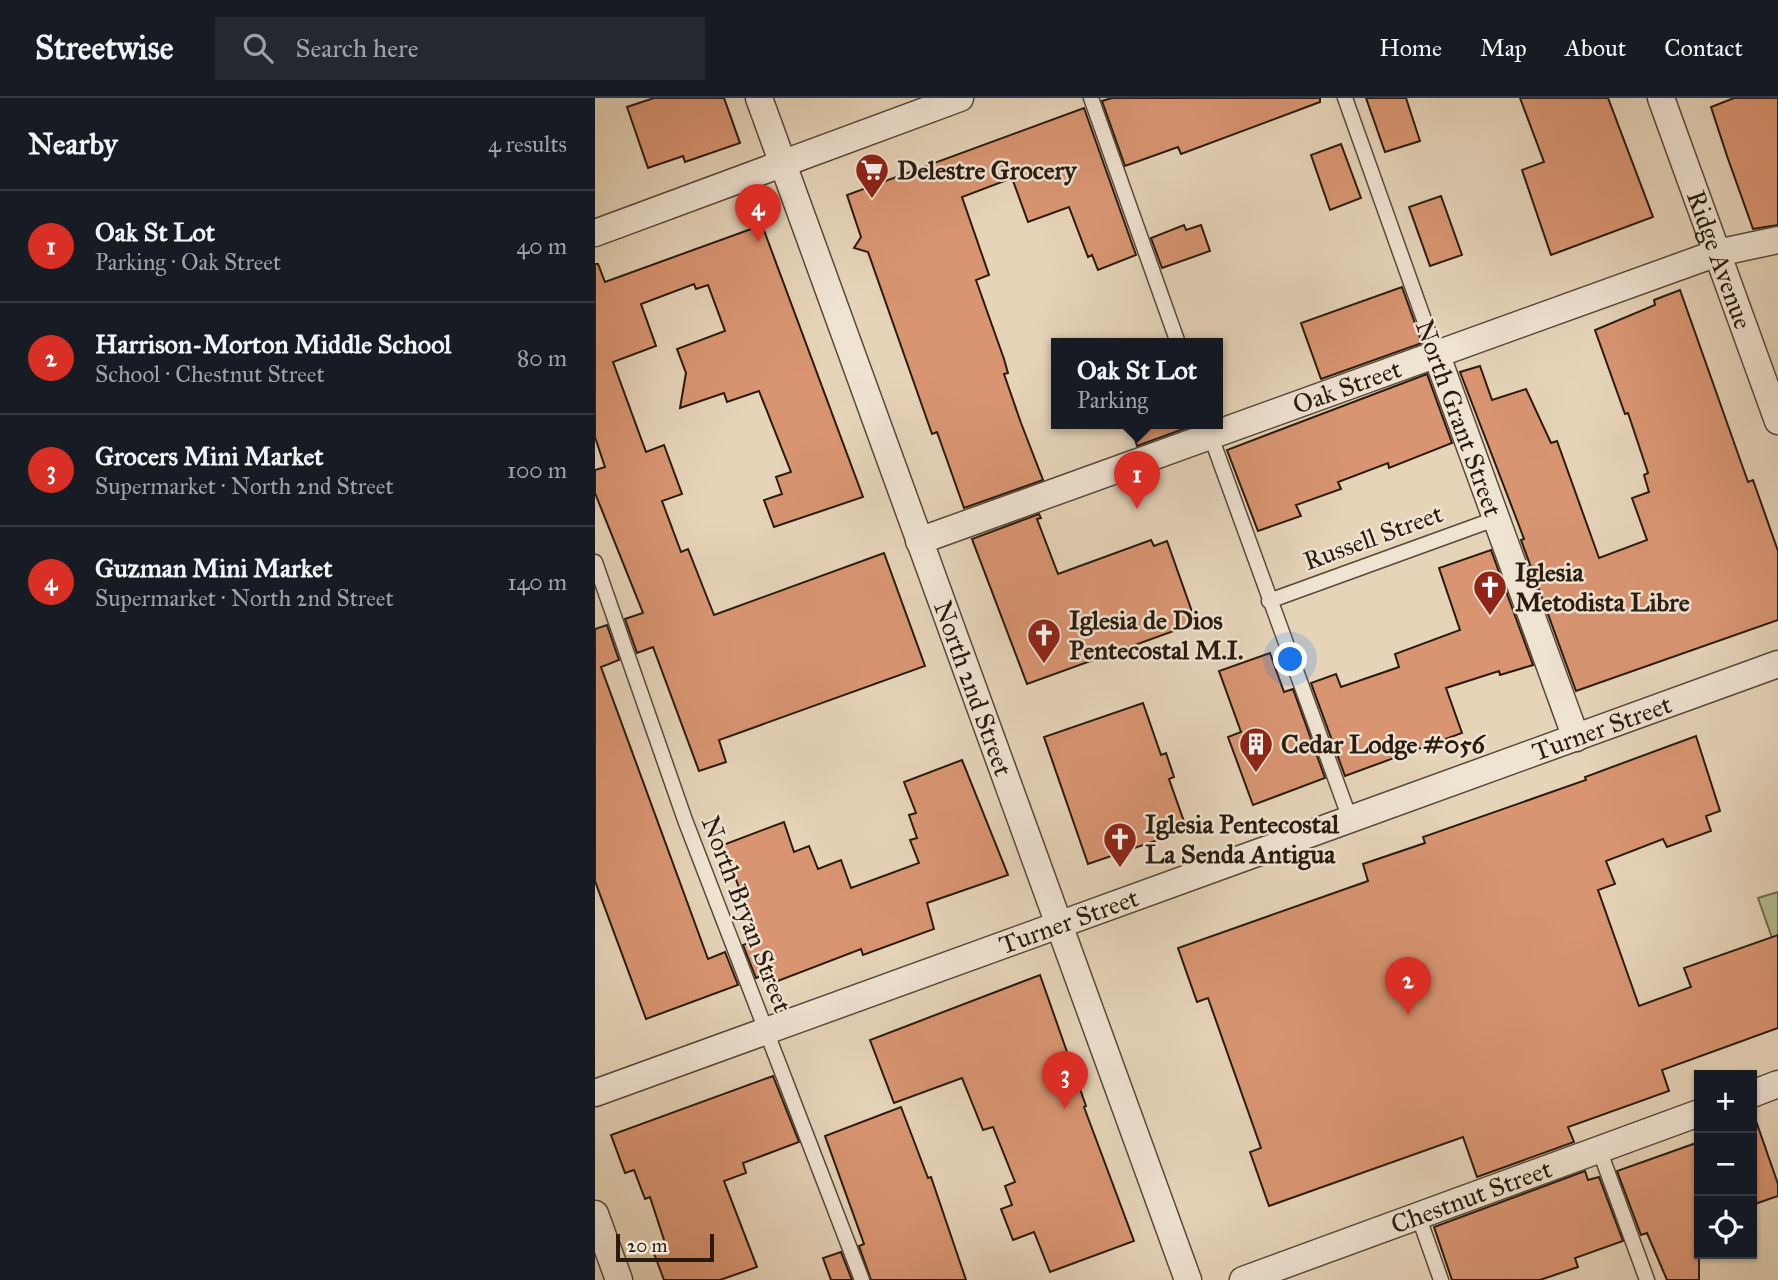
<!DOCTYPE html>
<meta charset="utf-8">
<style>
:root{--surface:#171b24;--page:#242831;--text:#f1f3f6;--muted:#9ea1a6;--line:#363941;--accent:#d93025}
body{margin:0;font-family:"IM FELL Great Primer",serif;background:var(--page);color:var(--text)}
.controls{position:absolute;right:21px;bottom:21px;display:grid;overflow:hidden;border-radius:0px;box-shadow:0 2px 5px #0004}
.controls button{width:63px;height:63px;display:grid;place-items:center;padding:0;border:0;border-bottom:2px solid var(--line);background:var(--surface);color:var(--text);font:35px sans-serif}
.scale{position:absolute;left:21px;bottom:18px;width:98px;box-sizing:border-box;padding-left:7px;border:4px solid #291b0e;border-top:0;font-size:19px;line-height:24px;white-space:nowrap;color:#291b0e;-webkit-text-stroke:5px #efe3d2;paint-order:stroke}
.you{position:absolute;left:696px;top:562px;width:24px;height:24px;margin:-18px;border:5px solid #fff;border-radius:50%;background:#1a73e8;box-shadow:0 0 0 10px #1a73e833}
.badge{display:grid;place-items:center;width:46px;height:46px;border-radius:50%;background:var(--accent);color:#fff;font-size:23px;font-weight:700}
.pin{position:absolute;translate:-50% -58px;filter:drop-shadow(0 2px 4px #0008)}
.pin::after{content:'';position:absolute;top:37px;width:24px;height:21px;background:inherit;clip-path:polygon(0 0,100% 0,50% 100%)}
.popup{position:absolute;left:456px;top:240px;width:172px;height:91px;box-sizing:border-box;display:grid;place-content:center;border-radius:0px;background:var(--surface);filter:drop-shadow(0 2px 5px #0005);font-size:23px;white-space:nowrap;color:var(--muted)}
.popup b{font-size:26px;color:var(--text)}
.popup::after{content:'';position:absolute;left:50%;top:100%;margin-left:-14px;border:14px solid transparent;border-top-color:var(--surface)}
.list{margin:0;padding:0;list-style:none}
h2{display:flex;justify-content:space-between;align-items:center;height:91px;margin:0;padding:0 28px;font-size:30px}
h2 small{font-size:23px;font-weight:400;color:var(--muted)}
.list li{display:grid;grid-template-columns:46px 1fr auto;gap:21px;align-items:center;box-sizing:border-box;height:112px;padding:0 28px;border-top:2px solid var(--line)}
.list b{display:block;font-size:26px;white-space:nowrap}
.list p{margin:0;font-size:23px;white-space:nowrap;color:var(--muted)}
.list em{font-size:23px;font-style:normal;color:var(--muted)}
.icon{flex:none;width:38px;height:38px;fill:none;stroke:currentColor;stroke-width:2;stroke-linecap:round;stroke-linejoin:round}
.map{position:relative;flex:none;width:1183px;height:1182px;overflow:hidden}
header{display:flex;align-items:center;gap:42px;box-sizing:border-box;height:98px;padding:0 35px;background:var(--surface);border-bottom:2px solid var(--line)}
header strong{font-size:33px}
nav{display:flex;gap:38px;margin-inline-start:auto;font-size:24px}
.search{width:490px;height:63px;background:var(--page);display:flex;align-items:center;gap:18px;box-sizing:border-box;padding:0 24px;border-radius:0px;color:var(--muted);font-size:26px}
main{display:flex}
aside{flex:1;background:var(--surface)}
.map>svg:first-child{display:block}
.green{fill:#b3bd90;stroke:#6e6c4f;stroke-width:2}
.building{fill:#d99572;stroke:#291b0e;stroke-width:2}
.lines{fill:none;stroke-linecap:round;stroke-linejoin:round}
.lane-casing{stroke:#584939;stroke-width:17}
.street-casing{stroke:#584939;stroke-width:29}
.lane{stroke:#efe3d2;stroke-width:14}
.street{stroke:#efe3d2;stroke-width:26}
.labels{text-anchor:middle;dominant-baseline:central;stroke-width:5;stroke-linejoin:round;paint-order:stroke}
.poi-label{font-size:26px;font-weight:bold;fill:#291b0e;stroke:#efe3d2;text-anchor:start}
.street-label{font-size:26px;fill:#291b0e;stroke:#efe3d2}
</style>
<header>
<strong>Streetwise</strong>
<div class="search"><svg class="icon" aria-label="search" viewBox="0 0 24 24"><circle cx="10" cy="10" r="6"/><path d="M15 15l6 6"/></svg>Search here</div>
<nav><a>Home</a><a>Map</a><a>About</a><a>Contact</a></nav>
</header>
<main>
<aside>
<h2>Nearby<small>4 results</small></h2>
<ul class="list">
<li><span class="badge">1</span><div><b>Oak St Lot</b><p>Parking · Oak Street</p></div><em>40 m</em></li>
<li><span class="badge">2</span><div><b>Harrison-Morton Middle School</b><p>School · Chestnut Street</p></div><em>80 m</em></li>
<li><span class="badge">3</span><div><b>Grocers Mini Market</b><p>Supermarket · North 2nd Street</p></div><em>100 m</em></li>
<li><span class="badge">4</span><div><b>Guzman Mini Market</b><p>Supermarket · North 2nd Street</p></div><em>140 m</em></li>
</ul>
</aside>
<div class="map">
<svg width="1183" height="1182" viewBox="0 0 1183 1182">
<rect width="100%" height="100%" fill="#e6d4b9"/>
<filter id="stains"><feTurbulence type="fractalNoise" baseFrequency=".00286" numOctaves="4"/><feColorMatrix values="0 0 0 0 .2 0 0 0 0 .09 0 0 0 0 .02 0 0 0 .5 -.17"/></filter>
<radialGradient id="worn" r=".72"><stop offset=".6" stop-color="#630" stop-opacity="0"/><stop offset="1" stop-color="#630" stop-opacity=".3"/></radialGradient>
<path class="green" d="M 1183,794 L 1183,857 L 1163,800 Z"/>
<path class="building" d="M 59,0 L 129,0 L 145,45 L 90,64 L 88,58 L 53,70 L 32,9 Z
M 517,0 L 725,0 L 725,4 L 586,56 L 583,49 L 530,68 L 507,3 Z
M 771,0 L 811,0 L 825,43 L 790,54 Z
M 925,0 L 1013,0 L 1058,119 L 956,157 L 927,72 L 949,64 Z
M 1139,0 L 1183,0 L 1183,127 L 1158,131 L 1132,58 L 1116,9 Z
M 489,10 L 541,157 L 503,172 L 497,157 L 493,159 L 474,109 L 433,124 L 417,80 L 367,99 L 394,177 L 381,182 L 409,261 L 413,275 L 409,276 L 426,325 L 448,382 L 369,410 L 342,334 L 337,336 L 273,154 L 259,150 L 266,139 L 252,97 Z
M 746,46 L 766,100 L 735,112 L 716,57 Z
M 846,98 L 867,157 L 835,168 L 814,109 Z
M 167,127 L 268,399 L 179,429 L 169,402 L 187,396 L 181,379 L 196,374 L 164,293 L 132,304 L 129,295 L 85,310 L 91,275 L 82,251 L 130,233 L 113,187 L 101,191 L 99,186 L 46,206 L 61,248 L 18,264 L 51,354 L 69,347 L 87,396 L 67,403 L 86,454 L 93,451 L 119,517 L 289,455 L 330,568 L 124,642 L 131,664 L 104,673 L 58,549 L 42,555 L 30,521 L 48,515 L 0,395 L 0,372 L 10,369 L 0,339 L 0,166 L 3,166 L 10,184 Z
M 589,127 L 591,132 L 606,127 L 615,153 L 567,170 L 556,140 Z
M 807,189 L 827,245 L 726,281 L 706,225 Z
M 1085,192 L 1153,384 L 1158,382 L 1183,453 L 1183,522 L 981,593 L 926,442 L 929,441 L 920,417 L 865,274 L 885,268 L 897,302 L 931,291 L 956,345 L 962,343 L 1004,460 L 1052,442 L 1037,400 L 1054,394 L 1049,377 L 1053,375 L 1033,315 L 1030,316 L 1000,232 L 1060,207 L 1059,202 Z
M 832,276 L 857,345 L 794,370 L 793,365 L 743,384 L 746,391 L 701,407 L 706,418 L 663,433 L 632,352 Z
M 535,325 L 602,325 L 602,326 L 542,348 Z
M 444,416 L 446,420 L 442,421 L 463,476 L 556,442 L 559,448 L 572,443 L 601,525 L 432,586 L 377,441 Z
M 896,452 L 938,567 L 905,577 L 904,573 L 851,590 L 867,635 L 750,678 L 716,585 L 741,576 L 746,589 L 804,569 L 800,556 L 865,532 L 844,470 Z
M 12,527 L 24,562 L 6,569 L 113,861 L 130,854 L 143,887 L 51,921 L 0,783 L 0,531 Z
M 675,555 L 689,594 L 698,591 L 730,680 L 658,707 L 633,639 L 646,634 L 624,573 Z
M 548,605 L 566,657 L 571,655 L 579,679 L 574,681 L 592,732 L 493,766 L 449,639 Z
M 1101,638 L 1125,713 L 1111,718 L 1116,733 L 1072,749 L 1068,741 L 1011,763 L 1020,786 L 1003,792 L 1044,908 L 1096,889 L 1089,870 L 1183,837 L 1183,930 L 1067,972 L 1074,993 L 973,1029 L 979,1044 L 882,1079 L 868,1039 L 674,1108 L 655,1054 L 666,1050 L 613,900 L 602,904 L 583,850 L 773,783 L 768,766 L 830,745 L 828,739 L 991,682 L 990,679 Z
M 367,662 L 413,777 L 332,805 L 339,831 L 268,857 L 266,851 L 175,886 L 172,876 L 161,880 L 148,847 L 159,843 L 154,829 L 158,827 L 128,747 L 189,724 L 199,754 L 214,748 L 223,771 L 246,762 L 256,790 L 324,765 L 315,742 L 322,740 L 314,717 L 321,715 L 309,684 Z
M 445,877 L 491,1008 L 489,1009 L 539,1143 L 455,1174 L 439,1134 L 418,1142 L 406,1111 L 417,1107 L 410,1088 L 420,1084 L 398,1029 L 388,1032 L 367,980 L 299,1005 L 275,942 Z
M 178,978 L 204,1044 L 148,1065 L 151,1075 L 129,1083 L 162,1169 L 125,1182 L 69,1182 L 57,1150 L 70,1145 L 55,1099 L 50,1101 L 39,1072 L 30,1075 L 16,1037 Z
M 306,1009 L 333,1080 L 336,1079 L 371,1182 L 276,1182 L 264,1148 L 269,1146 L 230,1038 Z
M 1157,1023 L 1161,1023 L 1183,1086 L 1183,1098 L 1157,1107 Z
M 1104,1044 L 1104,1182 L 1072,1182 L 1052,1135 L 1046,1137 L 1022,1073 Z
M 990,1073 L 993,1082 L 1004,1079 L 1028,1143 L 980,1160 L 983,1169 L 945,1182 L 857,1182 L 839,1129 Z
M 246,1154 L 257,1182 L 236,1182 L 228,1160 Z"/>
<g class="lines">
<g class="lane-casing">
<path id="lane" d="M 496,0 L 583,245
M 750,0 L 842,258
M 611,325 L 755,721
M 0,464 L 90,722 L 267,1182
M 674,503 L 900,421
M 1004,1051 L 1052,1182
M 823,1117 L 846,1182"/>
</g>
<g class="street-casing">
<g id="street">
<path id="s1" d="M 164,0 L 593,1182"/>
<path id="s2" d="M 1066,0 L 1183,323"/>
<path d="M 0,135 L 365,0"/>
<path d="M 842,258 L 981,640"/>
<path id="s3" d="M 324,443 L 1122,155 L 1183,142"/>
<path id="s4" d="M 0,995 L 1183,566"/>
<path d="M 1157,996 L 1183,986"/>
<path d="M 0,1116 L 24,1182"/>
<path id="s5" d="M 648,1182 L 1104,1015"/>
</g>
</g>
<use href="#lane" class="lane"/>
<use href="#street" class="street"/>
</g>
<defs>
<g id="supermarket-pin" transform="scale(1.75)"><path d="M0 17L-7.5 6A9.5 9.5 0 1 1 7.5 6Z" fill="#8f2418" stroke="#efe3d2"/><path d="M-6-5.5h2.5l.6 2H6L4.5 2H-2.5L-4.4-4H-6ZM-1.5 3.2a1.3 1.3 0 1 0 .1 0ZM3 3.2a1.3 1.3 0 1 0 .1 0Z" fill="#fff"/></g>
<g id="church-pin" transform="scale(1.75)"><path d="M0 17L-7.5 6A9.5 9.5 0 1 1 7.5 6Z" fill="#8f2418" stroke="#efe3d2"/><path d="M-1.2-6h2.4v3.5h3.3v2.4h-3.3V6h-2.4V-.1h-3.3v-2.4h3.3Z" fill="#fff"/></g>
<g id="building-pin" transform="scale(1.75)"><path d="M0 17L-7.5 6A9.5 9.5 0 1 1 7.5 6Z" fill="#8f2418" stroke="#efe3d2"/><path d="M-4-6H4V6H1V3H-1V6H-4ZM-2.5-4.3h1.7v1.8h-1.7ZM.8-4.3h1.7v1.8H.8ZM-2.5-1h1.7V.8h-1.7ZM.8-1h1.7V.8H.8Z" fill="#fff"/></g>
</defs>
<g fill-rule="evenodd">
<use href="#supermarket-pin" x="277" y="72"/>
<use href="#church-pin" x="895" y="489"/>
<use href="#church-pin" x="449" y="537"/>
<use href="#building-pin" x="661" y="646"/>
<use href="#church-pin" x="525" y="741"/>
</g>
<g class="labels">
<g class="poi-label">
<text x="302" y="72">Delestre Grocery</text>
<text x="920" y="474">Iglesia<tspan x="920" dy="30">Metodista Libre</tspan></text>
<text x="474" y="522">Iglesia de Dios<tspan x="474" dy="30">Pentecostal M.I.</tspan></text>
<text x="686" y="646">Cedar Lodge #056</text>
<text x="550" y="726">Iglesia Pentecostal<tspan x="550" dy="30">La Senda Antigua</tspan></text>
</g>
<g class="street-label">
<text stroke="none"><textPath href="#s2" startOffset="172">Ridge Avenue</textPath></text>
<text stroke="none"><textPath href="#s3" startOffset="455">Oak Street</textPath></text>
<text transform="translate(864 320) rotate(70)">North Grant Street</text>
<text transform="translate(778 439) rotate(-20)">Russell Street</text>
<text stroke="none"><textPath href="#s1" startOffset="628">North 2nd Street</textPath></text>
<text stroke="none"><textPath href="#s4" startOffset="1071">Turner Street</textPath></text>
<text transform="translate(152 816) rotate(69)">North Bryan Street</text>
<text stroke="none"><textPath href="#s4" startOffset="504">Turner Street</textPath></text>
<text stroke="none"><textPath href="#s5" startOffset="243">Chestnut Street</textPath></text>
</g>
</g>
<rect width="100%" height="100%" filter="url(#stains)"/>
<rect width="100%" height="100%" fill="url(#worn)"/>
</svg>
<div class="controls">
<button>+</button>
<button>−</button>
<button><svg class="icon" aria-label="locate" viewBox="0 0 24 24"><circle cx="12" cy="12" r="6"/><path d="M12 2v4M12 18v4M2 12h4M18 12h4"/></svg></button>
</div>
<div class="scale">20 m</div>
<div class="you"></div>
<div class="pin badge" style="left:542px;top:411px">1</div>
<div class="popup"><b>Oak St Lot</b>Parking</div>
<div class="pin badge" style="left:813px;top:917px">2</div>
<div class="pin badge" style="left:470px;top:1011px">3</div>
<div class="pin badge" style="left:163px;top:144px">4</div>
</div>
</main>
